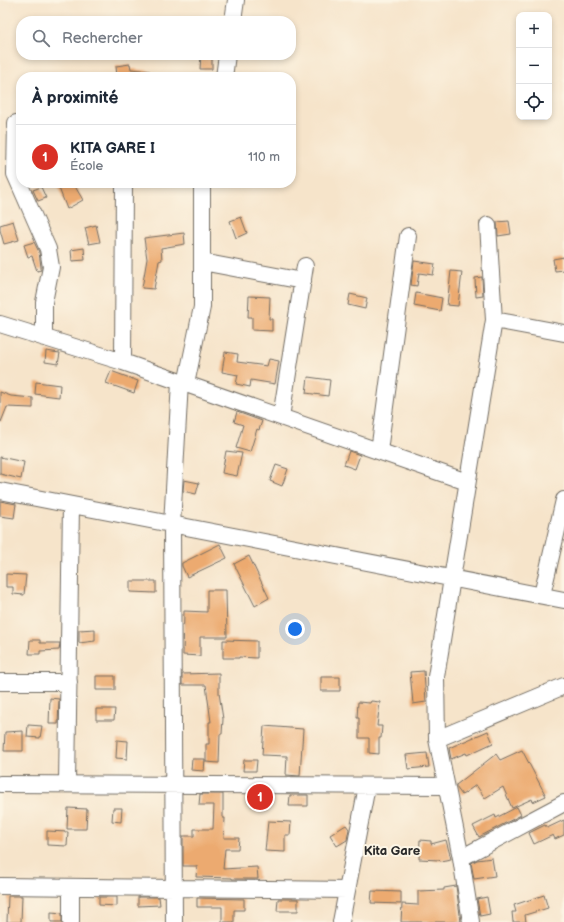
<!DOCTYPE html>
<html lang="fr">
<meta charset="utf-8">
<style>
:root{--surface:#fff;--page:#f6f6f7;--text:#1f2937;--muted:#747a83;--line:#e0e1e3;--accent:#d93025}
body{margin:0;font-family:"Balsamiq Sans",sans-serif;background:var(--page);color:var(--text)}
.controls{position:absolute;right:12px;top:12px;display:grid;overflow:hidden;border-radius:8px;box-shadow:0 2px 6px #0003}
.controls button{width:36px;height:36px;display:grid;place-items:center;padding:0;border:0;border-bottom:1px solid var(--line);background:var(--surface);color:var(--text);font:20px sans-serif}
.you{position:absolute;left:295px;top:629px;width:14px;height:14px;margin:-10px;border:3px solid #fff;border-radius:50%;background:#1a73e8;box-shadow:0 0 0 6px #1a73e833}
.badge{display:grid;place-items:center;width:26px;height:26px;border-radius:50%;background:var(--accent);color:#fff;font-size:13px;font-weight:700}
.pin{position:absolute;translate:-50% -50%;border:2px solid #fff;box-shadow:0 1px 4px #0006}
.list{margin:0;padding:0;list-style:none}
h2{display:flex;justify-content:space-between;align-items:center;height:52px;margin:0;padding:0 16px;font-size:17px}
h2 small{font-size:13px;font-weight:400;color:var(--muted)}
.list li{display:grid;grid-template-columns:26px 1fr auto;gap:12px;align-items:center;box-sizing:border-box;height:64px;padding:0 16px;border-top:1px solid var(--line)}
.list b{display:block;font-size:15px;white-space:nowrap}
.list p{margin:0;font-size:13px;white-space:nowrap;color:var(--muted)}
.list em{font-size:13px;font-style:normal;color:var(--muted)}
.icon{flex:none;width:22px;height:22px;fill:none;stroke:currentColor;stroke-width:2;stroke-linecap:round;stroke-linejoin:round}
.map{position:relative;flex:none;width:564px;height:922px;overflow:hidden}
.search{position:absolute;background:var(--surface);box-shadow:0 2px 6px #0003;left:16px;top:16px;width:280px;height:44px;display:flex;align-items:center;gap:10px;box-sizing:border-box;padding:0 14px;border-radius:16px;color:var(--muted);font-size:15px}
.panel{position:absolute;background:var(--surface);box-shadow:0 2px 6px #0003;left:16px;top:72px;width:280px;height:116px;border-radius:16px}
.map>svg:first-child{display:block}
.building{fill:#ecaa70}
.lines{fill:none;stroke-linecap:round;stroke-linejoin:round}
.minor-casing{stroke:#726c63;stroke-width:18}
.minor{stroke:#fff;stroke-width:16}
.labels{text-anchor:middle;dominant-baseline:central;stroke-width:4;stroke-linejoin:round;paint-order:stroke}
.quarter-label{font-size:13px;font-weight:bold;fill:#2b2b2b;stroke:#fcf5e5}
</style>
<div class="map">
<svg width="564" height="922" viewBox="0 0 564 922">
<rect width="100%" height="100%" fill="#fcf5e5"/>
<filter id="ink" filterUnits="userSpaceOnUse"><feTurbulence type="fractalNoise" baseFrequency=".025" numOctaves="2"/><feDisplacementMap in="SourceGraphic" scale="8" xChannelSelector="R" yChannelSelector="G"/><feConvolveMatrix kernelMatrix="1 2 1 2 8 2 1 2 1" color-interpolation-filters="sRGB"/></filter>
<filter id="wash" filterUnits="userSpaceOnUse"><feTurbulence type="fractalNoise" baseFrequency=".012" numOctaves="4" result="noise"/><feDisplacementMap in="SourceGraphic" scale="16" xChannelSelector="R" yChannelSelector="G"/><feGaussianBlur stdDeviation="0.9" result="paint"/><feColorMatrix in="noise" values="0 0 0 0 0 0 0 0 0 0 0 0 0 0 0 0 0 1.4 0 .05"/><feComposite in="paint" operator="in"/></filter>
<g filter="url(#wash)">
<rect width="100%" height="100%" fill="#f6e4ca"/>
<g id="blocks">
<path class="building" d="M 201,55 L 212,55 L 212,69 L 200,69 Z
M 130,64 L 131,69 L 150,71 L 150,77 L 117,77 L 116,66 Z
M 57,183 L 73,183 L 83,200 L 67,209 Z
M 41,187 L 46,198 L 38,201 L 33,190 Z
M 241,217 L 247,233 L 236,238 L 230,221 Z
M 13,221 L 19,240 L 4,244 L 0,230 L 0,225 Z
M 509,221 L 511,234 L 498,236 L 497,222 Z
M 96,225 L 100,242 L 89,244 L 85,228 Z
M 184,233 L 185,244 L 161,248 L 162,260 L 159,261 L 154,289 L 142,288 L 147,259 L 144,238 Z
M 34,242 L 39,252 L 41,267 L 41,270 L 37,271 L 32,256 L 28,257 L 24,245 Z
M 84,248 L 85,260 L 72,261 L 71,250 Z
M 564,257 L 564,270 L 555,271 L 553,259 Z
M 414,261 L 435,264 L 433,275 L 419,273 L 417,286 L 411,285 Z
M 451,271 L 462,272 L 458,306 L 447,305 Z
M 482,277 L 483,296 L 476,297 L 475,278 Z
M 416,293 L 442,298 L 440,311 L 414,306 Z
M 350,294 L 367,298 L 365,309 L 348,305 Z
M 249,296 L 270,297 L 269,319 L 272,319 L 272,331 L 252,330 L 252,317 L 248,317 Z
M 46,351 L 60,353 L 58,364 L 45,362 Z
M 225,352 L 238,354 L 237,362 L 267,366 L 269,359 L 279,361 L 275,384 L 251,380 L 250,387 L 236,384 L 238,375 L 222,372 Z
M 111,371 L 138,381 L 134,393 L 106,383 Z
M 308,377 L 330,380 L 328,396 L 306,393 Z
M 36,382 L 60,385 L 59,397 L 35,394 Z
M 0,392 L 11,396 L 33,398 L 33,408 L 7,407 L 1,422 L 0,422 Z
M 237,412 L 262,421 L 259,430 L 257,429 L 250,452 L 236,448 L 243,425 L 234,422 Z
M 226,451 L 242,453 L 237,476 L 222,473 Z
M 349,451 L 360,455 L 355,469 L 344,465 Z
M 0,457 L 24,462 L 21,479 L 0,474 Z
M 276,465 L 288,469 L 282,486 L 270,481 Z
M 184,480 L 199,483 L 196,494 L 183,491 Z
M 0,501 L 16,504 L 14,518 L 0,516 Z
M 220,544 L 227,558 L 187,577 L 182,566 L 182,563 Z
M 249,556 L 269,598 L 255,606 L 234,564 Z
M 6,574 L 26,575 L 24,595 L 13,594 L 13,587 L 6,587 Z
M 130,581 L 156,581 L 156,593 L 130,592 Z
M 207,590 L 226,590 L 227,637 L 200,637 L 200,656 L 183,655 L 184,611 L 207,612 Z
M 95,629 L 95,641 L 79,643 L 79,630 Z
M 30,640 L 40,640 L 40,643 L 60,643 L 59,650 L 40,651 L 40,654 L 29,654 Z
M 223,640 L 257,641 L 257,658 L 239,657 L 239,658 L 223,658 Z
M 424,671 L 426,702 L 413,704 L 410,672 Z
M 219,673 L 219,693 L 223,719 L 222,734 L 220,734 L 219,763 L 206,762 L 206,744 L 209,744 L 209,722 L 211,722 L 206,685 L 182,685 L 182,674 Z
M 96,676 L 115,676 L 115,690 L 96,690 Z
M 321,677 L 340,677 L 340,691 L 321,691 Z
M 50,698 L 59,699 L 58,724 L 49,724 Z
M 371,701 L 380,702 L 377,726 L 382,726 L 381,738 L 379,738 L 379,754 L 369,753 L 369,738 L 359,738 L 359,718 L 357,718 L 358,702 L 370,703 Z
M 96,709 L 115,709 L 114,720 L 96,720 Z
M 28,725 L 42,726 L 40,738 L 27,737 Z
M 264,726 L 303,729 L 300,776 L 286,775 L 287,756 L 262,755 Z
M 23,731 L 23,751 L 4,751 L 5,732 Z
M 488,731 L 493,743 L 467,755 L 466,753 L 451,759 L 449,748 Z
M 117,740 L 128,741 L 127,759 L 116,758 Z
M 522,750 L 546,796 L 533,802 L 532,799 L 512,808 L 503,787 L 485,798 L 476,785 L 462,795 L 456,787 L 456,785 L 496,754 L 500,760 Z
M 427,753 L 429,767 L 408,769 L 406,755 Z
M 192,759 L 205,759 L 204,771 L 191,770 Z
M 244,760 L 257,760 L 256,771 L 243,771 Z
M 200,794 L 223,794 L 223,818 L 225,818 L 224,838 L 239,838 L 238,849 L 225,849 L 223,869 L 257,867 L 258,879 L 232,879 L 232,878 L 196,877 L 197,866 L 183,866 L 183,836 L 194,836 L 194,829 L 213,829 L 214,805 L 199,805 Z
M 290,795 L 308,795 L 308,806 L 289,806 Z
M 517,807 L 521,815 L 479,837 L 473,826 L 495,815 L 496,818 Z
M 68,808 L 87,809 L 86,829 L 67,829 Z
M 113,808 L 122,808 L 121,822 L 112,821 Z
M 564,820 L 564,835 L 555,839 L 553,835 L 534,844 L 529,833 L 545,825 L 547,828 Z
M 268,821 L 291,822 L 290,835 L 285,835 L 285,852 L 265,851 Z
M 346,825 L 349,829 L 347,840 L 337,846 L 330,835 Z
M 47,831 L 68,832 L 67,846 L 47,845 Z
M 420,840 L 431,841 L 431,844 L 446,840 L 451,859 L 440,861 L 439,860 L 419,859 Z
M 492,858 L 495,876 L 474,879 L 471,863 L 477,860 Z
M 456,886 L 461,922 L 401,922 L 402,904 L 418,905 L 418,891 L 444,890 L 444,888 Z
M 372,891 L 401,892 L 401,904 L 371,903 Z
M 544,895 L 548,908 L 525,915 L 526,922 L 513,922 L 512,912 L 516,912 L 514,905 Z
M 8,896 L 22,896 L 21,922 L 7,922 Z
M 99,897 L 117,897 L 117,906 L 99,905 Z
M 138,897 L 159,897 L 160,905 L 138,906 Z
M 487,897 L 490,914 L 480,916 L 477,899 Z
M 197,898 L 244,899 L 244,910 L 234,910 L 234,922 L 222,922 L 222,907 L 197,907 Z
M 278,899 L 298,899 L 298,911 L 277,911 Z
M 51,912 L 62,913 L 62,922 L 51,922 Z"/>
</g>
</g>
<g filter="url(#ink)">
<use href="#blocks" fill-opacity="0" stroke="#726c63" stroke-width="1"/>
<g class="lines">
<g class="minor-casing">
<path id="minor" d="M 233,21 L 236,0
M 224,77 L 227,55
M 21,122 L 16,123 L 15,174 L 48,249 L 51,267 L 44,302 L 44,338
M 202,262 L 303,281
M 494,320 L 564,333
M 0,324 L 123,362 L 467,482
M 123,362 L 124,183
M 186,384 L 202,307 L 202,183
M 281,417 L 305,266
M 379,451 L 408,236
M 0,491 L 564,600
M 542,595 L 564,500
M 0,682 L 69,682
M 437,739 L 564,686
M 0,784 L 446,786
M 67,784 L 71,505
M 461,858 L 564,803
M 0,886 L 347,890
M 71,922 L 71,887
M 174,922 L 172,525 L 180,382
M 341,922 L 367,786
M 471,922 L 461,858 L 437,739 L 436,677 L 494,320 L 488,225"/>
</g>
<use href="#minor" class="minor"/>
</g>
</g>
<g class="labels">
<g class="quarter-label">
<text x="392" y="851">Kita Gare</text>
</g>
</g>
</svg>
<div class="controls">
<button>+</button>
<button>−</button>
<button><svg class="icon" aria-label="locate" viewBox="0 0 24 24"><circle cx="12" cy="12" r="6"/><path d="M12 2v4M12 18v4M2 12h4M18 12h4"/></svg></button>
</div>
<div class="you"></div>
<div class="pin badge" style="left:260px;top:797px">1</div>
<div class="search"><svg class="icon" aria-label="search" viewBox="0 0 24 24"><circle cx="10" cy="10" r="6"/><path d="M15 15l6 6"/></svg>Rechercher</div>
<section class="panel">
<h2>À proximité<small></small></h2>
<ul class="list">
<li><span class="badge">1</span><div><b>KITA GARE I</b><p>École</p></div><em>110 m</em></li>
</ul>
</section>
</div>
